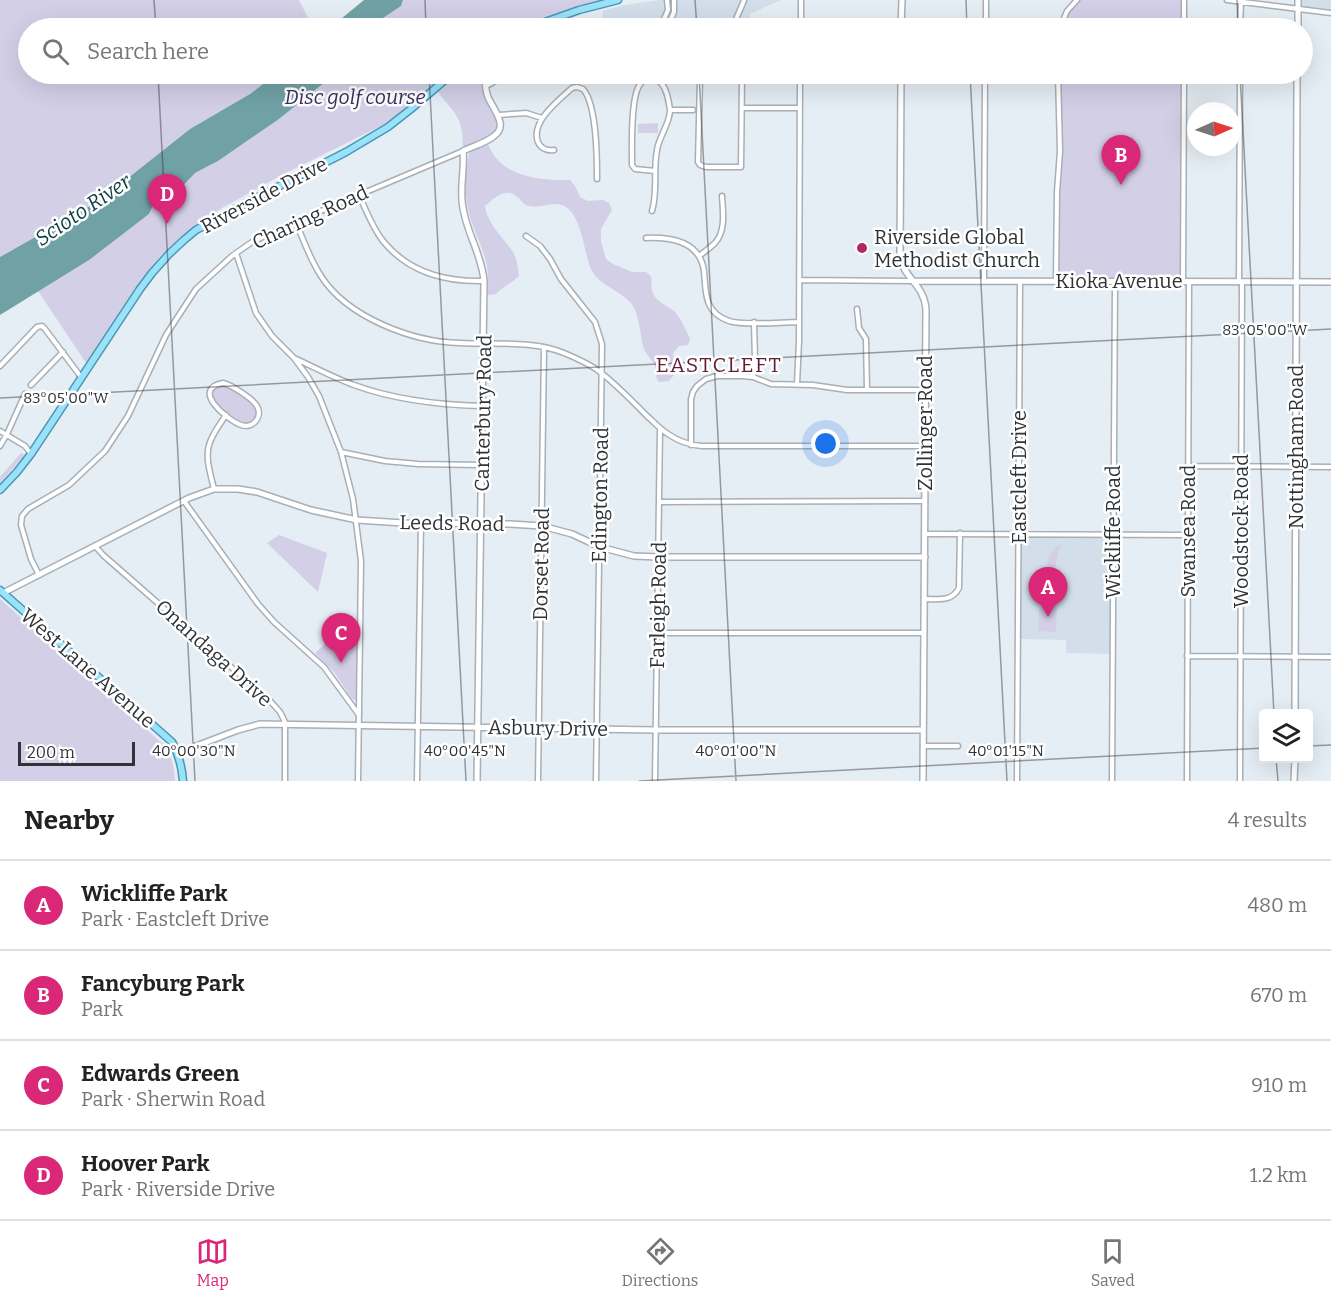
<!DOCTYPE html>
<meta charset="utf-8">
<style>
:root{--surface:#fff;--page:#f6f6f6;--text:#222;--muted:#767676;--line:#e0e0e0;--accent:#db2777}
body{margin:0;font-family:Bitter,serif;background:var(--page);color:var(--text)}
.controls{position:absolute;right:18px;bottom:18px;display:grid;overflow:hidden;border-radius:6px;box-shadow:0 6px 24px #0002}
.controls button{width:54px;height:54px;display:grid;place-items:center;padding:0;border:0;border-bottom:2px solid var(--line);background:var(--surface);color:var(--text);font:30px sans-serif}
.compass{position:absolute;left:1187px;top:102px;width:54px;height:54px;border-radius:50%;background:var(--surface);box-shadow:0 6px 24px #0002;rotate:87deg}
.scale{position:absolute;left:18px;bottom:15px;width:117px;box-sizing:border-box;padding-left:6px;border:3px solid #303336;border-top:0;font-size:16px;line-height:21px;white-space:nowrap;color:#303336;-webkit-text-stroke:4px #fff;paint-order:stroke}
.you{position:absolute;left:826px;top:444px;width:21px;height:21px;margin:-15px;border:4px solid #fff;border-radius:50%;background:#1a73e8;box-shadow:0 0 0 9px #1a73e833}
.badge{display:grid;place-items:center;width:39px;height:39px;border-radius:50%;background:var(--accent);color:#fff;font-size:20px;font-weight:700}
.pin{position:absolute;translate:-50% -50px;filter:drop-shadow(0 2px 3px #0008)}
.pin::after{content:'';position:absolute;top:32px;width:21px;height:18px;background:inherit;clip-path:polygon(0 0,100% 0,50% 100%)}
.list{margin:0;padding:0;list-style:none}
h2{display:flex;justify-content:space-between;align-items:center;height:78px;margin:0;padding:0 24px;font-size:26px}
h2 small{font-size:20px;font-weight:400;color:var(--muted)}
.list li{display:grid;grid-template-columns:39px 1fr auto;gap:18px;align-items:center;box-sizing:border-box;height:90px;padding:0 24px;border-top:2px solid var(--line)}
.list b{display:block;font-size:22px;white-space:nowrap}
.list p{margin:0;font-size:20px;white-space:nowrap;color:var(--muted)}
.list em{font-size:20px;font-style:normal;color:var(--muted)}
.icon{flex:none;width:33px;height:33px;fill:none;stroke:currentColor;stroke-width:2;stroke-linecap:round;stroke-linejoin:round}
.map{position:relative;flex:none;width:1331px;height:781px;overflow:hidden}
.search{position:absolute;background:var(--surface);box-shadow:0 6px 24px #0002;left:18px;right:18px;top:18px;height:66px;display:flex;align-items:center;gap:15px;box-sizing:border-box;padding:0 21px;border-radius:33px;color:var(--muted);font-size:22px}
.sheet{height:438px;background:var(--surface)}
nav{display:flex;justify-content:space-around;align-items:center;box-sizing:border-box;height:84px;border-top:2px solid var(--line);background:var(--surface);font-size:16px;color:var(--muted)}
nav a{display:grid;justify-items:center;gap:3px}
nav .on{color:var(--accent)}
.map>svg:first-child{display:block}
.built{fill:#d2dfeb}
.green{fill:#d3cfe7}
.water{fill:#70a2a5}
.lines{fill:none;stroke-linecap:round;stroke-linejoin:round}
.street-casing{stroke:#a8afb6;stroke-width:7}
.secondary-casing{stroke:#a8afb6;stroke-width:8}
.primary-casing{stroke:#4998b3;stroke-width:9}
.street{stroke:#fff;stroke-width:4}
.secondary{stroke:#fff;stroke-width:5}
.primary{stroke:#9ae2fa;stroke-width:6}
.ticks{fill:none;stroke:#303336;stroke-width:1.5;stroke-opacity:0.45}
.poi-dot{fill:#b42862;stroke:#fff;stroke-width:2}
.labels{text-anchor:middle;dominant-baseline:central;stroke-width:5;stroke-linejoin:round;paint-order:stroke}
.park-label{font-size:20px;font-style:italic;fill:#3a2e5f;stroke:#fff}
.street-label{font-size:20px;fill:#303336;stroke:#fff}
.poi-label{font-size:20px;fill:#303336;stroke:#fff;text-anchor:start}
.water-label{font-size:21px;font-style:italic;fill:#0e3e41;stroke:#fff}
.neighbourhood-label{font-size:21px;letter-spacing:1.5px;fill:#601d36;stroke:#fff}
.ticks-label{font-size:15px;text-anchor:middle;fill:#303336;stroke:#fff;stroke-width:5;stroke-linejoin:round;paint-order:stroke}
</style>
<div class="map">
<svg width="1331" height="781" viewBox="0 0 1331 781">
<rect width="100%" height="100%" fill="#e5edf5"/>
<path class="built" d="M 660,0 L 781,0 L 750,14 L 750,28 L 603,28 L 603,11 L 624,5 Z
M 1298,0 L 1331,0 L 1331,13 L 1298,9 Z
M 1022,536 L 1076,538 L 1081,536 L 1111,537 L 1111,654 L 1066,653 L 1066,640 L 1020,639 L 1020,597 L 1022,591 L 1022,571 L 1021,566 Z"/>
<path class="green" d="M 0,0 L 299,0 L 313,28 L 28,28 L 28,74 L 276,74 L 250,94 L 190,129 L 99,201 L 0,257 Z
M 403,0 L 618,0 L 533,26 L 531,21 L 515,28 L 368,28 L 401,6 Z
M 1077,0 L 1184,0 L 1184,28 L 1060,28 L 1063,20 Z
M 335,74 L 445,74 L 389,122 L 282,175 L 220,209 L 183,235 L 160,256 L 121,311 L 86,363 L 38,291 L 62,276 L 149,214 L 155,201 L 171,197 L 195,173 L 218,161 L 279,119 Z
M 459,74 L 483,74 L 485,99 L 496,118 L 497,126 L 493,134 L 463,147 C 463,117 455,114 438,92 Z
M 1058,74 L 1184,74 L 1183,282 L 1057,281 L 1057,192 L 1060,151 Z
M 658,123 L 658,133 L 638,133 L 638,124 Z
M 487,143 C 490,148 493,155 497,159 C 513,178 547,181 570,180 L 575,186 L 580,197 L 588,201 L 603,200 L 609,203 L 612,210 L 601,229 L 601,242 L 606,259 L 613,264 L 632,272 L 646,272 L 651,276 C 652,281 651,286 652,291 C 655,302 668,305 676,313 C 682,321 686,330 690,339 L 688,345 L 679,346 L 673,353 L 674,375 L 669,381 L 659,382 C 654,377 658,373 655,366 C 652,359 645,354 643,346 C 640,334 640,322 635,310 C 628,292 601,288 592,271 C 583,254 583,213 562,205 C 550,201 538,210 526,205 C 522,203 520,198 516,196 C 505,187 493,199 485,206 C 487,224 504,238 513,252 C 517,259 518,268 519,276 C 512,283 503,286 496,294 L 488,295 C 488,284 489,273 486,262 C 482,244 472,228 468,209 C 464,192 466,171 469,153 Z
M 223,384 C 235,390 252,398 258,411 L 255,421 C 251,423 250,424 246,424 C 238,424 231,416 226,412 C 215,404 203,391 223,384 Z
M 21,453 L 25,455 L 0,483 L 0,477 Z
M 279,535 L 327,553 L 318,592 L 267,543 Z
M 1063,543 C 1055,553 1057,566 1054,578 L 1057,579 L 1054,583 L 1053,597 L 1044,594 L 1029,585 L 1036,577 L 1046,575 C 1046,560 1049,551 1063,543 Z
M 0,599 L 163,744 C 172,756 174,766 175,781 L 0,781 Z
M 1043,604 L 1057,604 L 1056,632 L 1038,631 L 1039,610 L 1043,606 Z
M 334,636 L 358,636 L 357,699 L 355,700 L 352,699 L 334,672 L 315,653 Z"/>
<path class="water" d="M 364,0 L 403,0 L 401,6 L 368,28 L 330,28 Z
M 276,74 L 335,74 L 279,119 L 218,161 L 195,173 L 171,198 L 155,201 L 149,214 L 89,260 L 0,315 L 0,257 L 99,201 L 190,129 L 250,94 Z"/>
<g class="lines">
<g class="street-casing">
<path id="street" d="M 1227,0 L 1331,13
M 660,28 L 668,10 L 667,0
M 667,28 L 674,12 L 674,0
M 734,28 C 735,17 741,10 744,0
M 801,28 L 801,0
M 986,28 L 986,0
M 1060,28 L 1067,11 L 1077,0
M 1184,28 L 1184,0
M 1240,28 L 1241,2
M 651,74 C 654,79 657,79 661,83 C 666,88 669,102 670,110 C 670,124 659,136 657,150 C 653,170 658,191 652,211
M 718,76 L 742,76 L 741,167 L 706,167 L 700,165 L 698,162 L 700,78 Z
M 654,78 C 649,79 644,79 641,83 C 630,94 632,148 632,165 L 635,169 L 655,171
M 654,78 L 658,74
M 486,86 C 493,83 496,81 499,74
M 742,108 L 800,108
M 670,110 L 693,110
M 498,115 L 526,113 L 542,118
M 554,150 C 548,151 541,149 538,142 C 530,122 559,100 572,88 L 577,87 L 583,89 C 597,105 597,157 597,179
M 359,195 C 366,210 372,227 383,241 C 408,272 446,282 484,281
M 296,222 C 303,240 310,259 321,276 C 347,317 412,342 460,343 C 494,345 532,340 564,353 C 576,358 590,364 600,372 C 617,385 632,401 647,416 C 654,422 660,429 668,434 C 678,441 690,445 702,446 L 925,446
M 526,236 L 540,246 L 550,259 L 561,279 L 595,322 L 602,344 L 596,781
M 646,238 C 670,237 700,241 704,271 C 706,291 703,312 729,321 C 744,326 781,322 799,322
M 236,253 L 256,313 L 272,336 L 294,358 L 308,377 L 319,396 L 341,452 L 353,499 L 361,561 L 358,781
M 699,256 C 704,252 710,248 715,243 C 726,231 723,212 722,196
M 799,280 L 912,281
M 984,281 L 985,74
M 1056,281 L 1057,192 L 1060,151 L 1058,74
M 1183,282 L 1184,74
M 1239,282 L 1240,74
M 857,309 L 859,328 L 866,339 L 867,390
M 294,358 C 314,367 334,378 354,385 C 395,400 439,405 483,406
M 0,366 L 37,327 L 42,326 L 45,329 L 81,377
M 753,377 L 755,360 L 754,322
M 223,383 C 232,385 253,399 257,406 C 263,417 253,429 241,425 C 227,420 190,389 223,383 Z
M 797,384 L 799,341 L 800,74
M 31,385 L 63,352
M 0,431 L 25,446 L 31,454
M 691,445 L 691,399 L 693,392 L 697,386 L 706,379 L 717,376 L 742,376 L 753,377 L 771,384 L 813,385 L 847,390 L 926,390
M 0,446 L 7,434 L 25,394
M 341,452 L 385,461 L 418,464 L 482,465
M 1188,466 L 1331,467
M 214,489 C 211,476 205,458 209,445 C 212,434 220,424 226,415
M 184,501 L 258,604 L 274,622 L 324,667 L 359,715
M 659,502 L 925,501
M 925,534 L 1187,535
M 95,546 L 103,555 L 271,702 L 280,712 L 285,722 L 285,781
M 39,575 L 31,559 L 21,525 L 22,516 L 28,509 L 69,485 L 105,451 L 128,416 L 166,335 L 196,289 L 232,256 L 252,242 L 302,219 L 463,151
M 925,599 C 938,599 952,602 959,588 L 960,533
M 657,633 L 924,633
M 1187,656 L 1331,657
M 923,746 L 958,746
M 417,781 L 421,523
M 538,781 L 544,347
M 655,781 L 660,428
M 1017,781 L 1020,281
M 1112,781 L 1115,282
M 1187,781 L 1189,282
M 1240,781 L 1242,282"/>
</g>
<g class="secondary-casing">
<path id="secondary" d="M 901,28 L 902,0
M 1298,28 L 1298,0
M 901,74 L 900,258 C 905,279 924,285 926,309 L 923,781
M 913,281 L 1331,282
M 3,593 L 189,498 L 214,489 L 238,489 L 257,492 L 311,510 L 357,520 L 403,523 L 510,524 L 542,526 L 572,534 L 600,547 L 634,556 L 658,557 L 925,557
M 1295,714 L 1297,74
M 178,753 L 238,730 L 260,724 L 656,730 L 923,730
M 477,781 L 484,281 C 482,255 467,234 463,208 C 459,189 465,170 463,151 C 473,146 486,143 494,136 C 509,126 493,109 488,97 C 485,90 485,81 485,74
M 1294,781 L 1295,758"/>
</g>
<g class="primary-casing">
<path id="primary" d="M 528,28 L 579,10 L 618,0
M 0,490 L 17,472 L 31,454 L 140,289 L 152,273 L 169,254 L 184,240 L 196,230 L 250,201 L 346,152 L 388,127 L 411,109 L 452,74
M 0,590 L 172,742 C 179,755 182,766 183,781"/>
</g>
<use href="#street" class="street"/>
<use href="#secondary" class="secondary"/>
<use href="#primary" class="primary"/>
</g>
<path class="ticks" d="M 154,0 L 156,28M 425,0 L 426,28M 695,0 L 697,28M 966,0 L 967,28M 1237,0 L 1238,28M 158,74 L 195,781M 429,74 L 466,781M 699,74 L 736,781M 970,74 L 1007,781M 1240,74 L 1274,714M 0,398 L 1331,329M 1308,746 L 1331,745M 1276,758 L 1278,781M 639,781 L 1264,748"/>
<circle class="poi-dot" cx="862" cy="248" r="6"/>
<g class="labels">
<g class="park-label">
<text x="355" y="97">Disc golf course</text>
</g>
<g class="street-label">
<text transform="translate(264 195) rotate(-28)">Riverside Drive</text>
<text transform="translate(310 217) rotate(-25)">Charing Road</text>
<text x="1119" y="281">Kioka Avenue</text>
<text transform="translate(483 413) rotate(-89)">Canterbury Road</text>
<text transform="translate(925 423) rotate(-90)">Zollinger Road</text>
<text transform="translate(1296 447) rotate(-90)">Nottingham Road</text>
<text transform="translate(1019 477) rotate(-90)">Eastcleft Drive</text>
<text transform="translate(600 495) rotate(-89)">Edington Road</text>
<text transform="translate(452 523) rotate(1)">Leeds Road</text>
<text transform="translate(1188 531) rotate(-90)">Swansea Road</text>
<text transform="translate(1241 531) rotate(-90)">Woodstock Road</text>
<text transform="translate(1113 532) rotate(-90)">Wickliffe Road</text>
<text transform="translate(541 564) rotate(-89)">Dorset Road</text>
<text transform="translate(658 605) rotate(-89)">Farleigh Road</text>
<text transform="translate(214 653) rotate(42)">Onandaga Drive</text>
<text transform="translate(88 668) rotate(41)">West Lane Avenue</text>
<text transform="translate(548 728) rotate(1)">Asbury Drive</text>
</g>
<g class="poi-label">
<text x="874" y="237">Riverside Global<tspan x="874" dy="23">Methodist Church</tspan></text>
</g>
<g class="water-label">
<text transform="translate(83 210) rotate(-34)">Scioto River</text>
</g>
<g class="neighbourhood-label">
<text x="719" y="365">EASTCLEFT</text>
</g>
</g>
<g class="ticks-label">
<text x="1265" y="335">83°05'00"W</text>
<text x="66" y="403">83°05'00"W</text>
<text x="194" y="756">40°00'30"N</text>
<text x="465" y="756">40°00'45"N</text>
<text x="736" y="756">40°01'00"N</text>
<text x="1006" y="756">40°01'15"N</text>
</g>
</svg>
<div class="controls">
<button><svg class="icon" aria-label="layers" viewBox="0 0 24 24"><path d="M12 4l9 5-9 5-9-5zM3 14l9 5 9-5"/></svg></button>
</div>
<svg class="compass" viewBox="-18 -18 36 36"><path d="M0-13l5 13h-10z" fill="#e53935"/><path d="M0 13l5-13h-10z" fill="#767676"/></svg>
<div class="scale">200 m</div>
<div class="you"></div>
<div class="pin badge" style="left:1048px;top:617px">A</div>
<div class="pin badge" style="left:1121px;top:185px">B</div>
<div class="pin badge" style="left:341px;top:663px">C</div>
<div class="pin badge" style="left:167px;top:224px">D</div>
<div class="search"><svg class="icon" aria-label="search" viewBox="0 0 24 24"><circle cx="10" cy="10" r="6"/><path d="M15 15l6 6"/></svg>Search here</div>
</div>
<section class="sheet">
<h2>Nearby<small>4 results</small></h2>
<ul class="list">
<li><span class="badge">A</span><div><b>Wickliffe Park</b><p>Park · Eastcleft Drive</p></div><em>480 m</em></li>
<li><span class="badge">B</span><div><b>Fancyburg Park</b><p>Park</p></div><em>670 m</em></li>
<li><span class="badge">C</span><div><b>Edwards Green</b><p>Park · Sherwin Road</p></div><em>910 m</em></li>
<li><span class="badge">D</span><div><b>Hoover Park</b><p>Park · Riverside Drive</p></div><em>1.2 km</em></li>
</ul>
</section>
<nav>
<a class="on"><svg class="icon" aria-label="map" viewBox="0 0 24 24"><path d="M3 6l6-2 6 2 6-2v14l-6 2-6-2-6 2zM9 4v14M15 6v14"/></svg>Map</a>
<a><svg class="icon" aria-label="directions" viewBox="0 0 24 24"><path d="M12 3l9 9-9 9-9-9zM9 14v-3h6M13 9l2 2-2 2"/></svg>Directions</a>
<a><svg class="icon" aria-label="saved" viewBox="0 0 24 24"><path d="M7 4h10v16l-5-4-5 4z"/></svg>Saved</a>
</nav>
